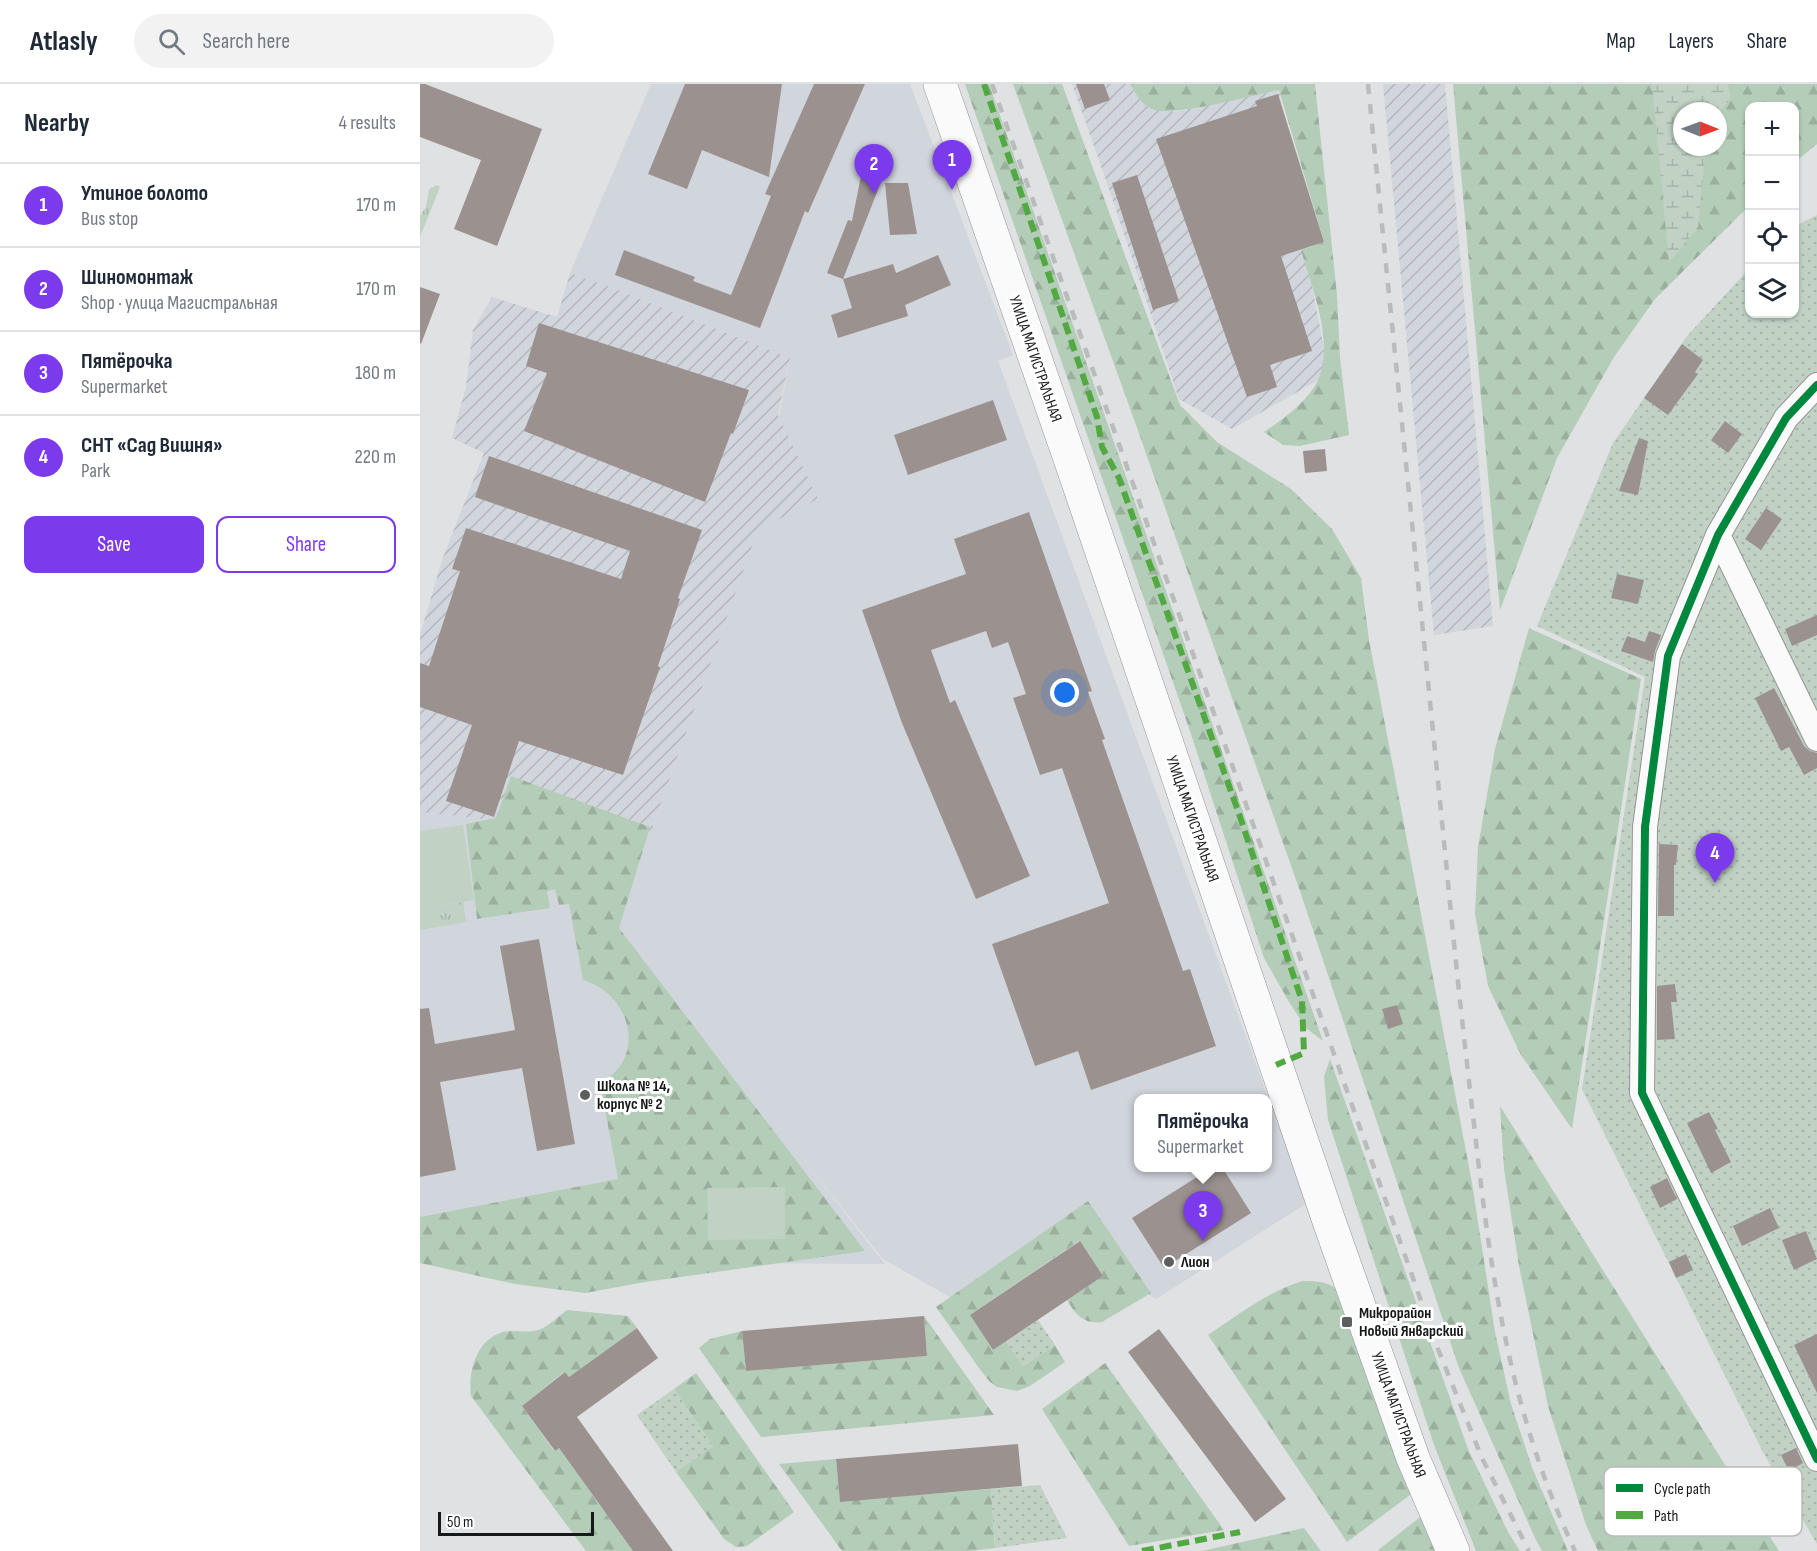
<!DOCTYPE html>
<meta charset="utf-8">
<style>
:root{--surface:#fff;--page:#f2f2f3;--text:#1f2937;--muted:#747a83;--line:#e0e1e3;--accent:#7c3aed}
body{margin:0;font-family:"Sofia Sans Condensed",sans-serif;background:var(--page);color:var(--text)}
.controls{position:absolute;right:18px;top:18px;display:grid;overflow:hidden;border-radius:12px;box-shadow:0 2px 4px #0004}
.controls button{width:54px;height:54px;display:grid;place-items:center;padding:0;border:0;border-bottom:2px solid var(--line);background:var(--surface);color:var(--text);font:30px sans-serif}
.compass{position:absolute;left:1253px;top:18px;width:54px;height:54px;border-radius:50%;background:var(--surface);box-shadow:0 2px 4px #0004;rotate:91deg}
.scale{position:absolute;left:18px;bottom:15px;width:156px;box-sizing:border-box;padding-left:6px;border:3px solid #171819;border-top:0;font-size:16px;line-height:21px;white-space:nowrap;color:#171819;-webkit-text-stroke:4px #fff;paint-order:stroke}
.you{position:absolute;left:645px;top:609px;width:21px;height:21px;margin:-15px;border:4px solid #fff;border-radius:50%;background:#1a73e8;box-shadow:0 0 0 9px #1a73e833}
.badge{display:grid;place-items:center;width:39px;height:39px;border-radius:50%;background:var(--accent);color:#fff;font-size:20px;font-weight:700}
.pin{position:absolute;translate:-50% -50px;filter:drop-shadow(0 2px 3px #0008)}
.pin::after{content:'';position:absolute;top:32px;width:21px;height:18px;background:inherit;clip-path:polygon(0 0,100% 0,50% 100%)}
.popup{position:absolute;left:714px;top:1010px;width:138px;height:78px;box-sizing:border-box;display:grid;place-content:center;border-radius:12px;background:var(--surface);filter:drop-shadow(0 2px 4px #0005);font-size:20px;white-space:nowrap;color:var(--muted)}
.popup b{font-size:22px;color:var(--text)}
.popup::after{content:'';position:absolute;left:50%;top:100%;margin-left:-12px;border:12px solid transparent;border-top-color:var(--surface)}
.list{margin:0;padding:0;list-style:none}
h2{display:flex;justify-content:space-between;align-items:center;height:78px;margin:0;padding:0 24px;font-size:26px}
h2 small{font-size:20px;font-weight:400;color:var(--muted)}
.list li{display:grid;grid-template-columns:39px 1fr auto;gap:18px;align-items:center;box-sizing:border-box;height:84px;padding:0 24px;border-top:2px solid var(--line)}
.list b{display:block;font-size:22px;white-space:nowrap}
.list p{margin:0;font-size:20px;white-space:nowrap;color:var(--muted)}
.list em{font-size:20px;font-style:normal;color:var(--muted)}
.actions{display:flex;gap:12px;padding:18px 24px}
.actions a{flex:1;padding:14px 0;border:2px solid var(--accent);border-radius:12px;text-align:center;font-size:21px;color:var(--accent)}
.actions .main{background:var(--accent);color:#fff}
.icon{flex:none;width:33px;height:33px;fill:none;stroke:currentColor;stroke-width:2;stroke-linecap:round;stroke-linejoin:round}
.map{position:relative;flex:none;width:1397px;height:1467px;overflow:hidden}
header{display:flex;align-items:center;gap:36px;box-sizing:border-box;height:84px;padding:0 30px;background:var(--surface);border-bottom:2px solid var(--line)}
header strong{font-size:28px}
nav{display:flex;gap:33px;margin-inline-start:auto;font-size:21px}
.search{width:420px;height:54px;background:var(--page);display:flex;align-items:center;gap:15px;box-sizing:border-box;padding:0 21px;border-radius:33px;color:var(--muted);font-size:22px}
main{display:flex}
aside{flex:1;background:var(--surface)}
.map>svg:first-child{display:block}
.built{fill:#d1d5dc;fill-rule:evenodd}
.industrial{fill:url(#industrial-furrows)}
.grass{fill:url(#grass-tufts)}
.forest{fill:url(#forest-firs);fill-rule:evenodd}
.wetland{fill:url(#wetland-marsh)}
.park{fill:url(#park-dots)}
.pitch{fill:#c1d2c4}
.building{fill:#9b9290}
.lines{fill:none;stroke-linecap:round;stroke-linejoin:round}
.street-casing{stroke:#949697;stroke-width:26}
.secondary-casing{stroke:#949697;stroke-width:34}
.street{stroke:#fafafb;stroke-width:24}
.secondary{stroke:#fafafb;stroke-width:33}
.rail{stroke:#babbbb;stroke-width:4.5;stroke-dasharray:10 10;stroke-linecap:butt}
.quiet{stroke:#52a942;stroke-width:6;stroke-dasharray:12 6;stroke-linecap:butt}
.cycleway-casing{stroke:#fff;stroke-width:11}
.cycleway{stroke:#00873e;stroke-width:8}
.poi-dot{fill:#5d5e60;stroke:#fff;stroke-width:2}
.labels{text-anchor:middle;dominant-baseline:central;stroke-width:6;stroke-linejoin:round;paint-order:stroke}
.street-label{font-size:16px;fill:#171819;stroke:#fff}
.poi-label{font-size:16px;font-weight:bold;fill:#171819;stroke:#fff;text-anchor:start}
.key{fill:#fff;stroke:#b9baba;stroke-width:1.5}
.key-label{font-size:16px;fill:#171819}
</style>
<header>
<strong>Atlasly</strong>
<div class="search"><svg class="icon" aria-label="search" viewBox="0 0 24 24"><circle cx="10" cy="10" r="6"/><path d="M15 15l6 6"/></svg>Search here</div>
<nav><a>Map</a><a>Layers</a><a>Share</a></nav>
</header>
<main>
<aside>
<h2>Nearby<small>4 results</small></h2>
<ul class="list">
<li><span class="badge">1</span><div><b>Утиное болото</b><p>Bus stop</p></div><em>170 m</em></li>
<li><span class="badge">2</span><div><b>Шиномонтаж</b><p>Shop · улица Магистральная</p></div><em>170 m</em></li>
<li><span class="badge">3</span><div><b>Пятёрочка</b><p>Supermarket</p></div><em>180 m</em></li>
<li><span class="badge">4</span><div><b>СНТ «Сад Вишня»</b><p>Park</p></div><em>220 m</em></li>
</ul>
<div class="actions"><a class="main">Save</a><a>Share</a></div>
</aside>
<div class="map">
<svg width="1397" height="1467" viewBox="0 0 1397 1467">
<defs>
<pattern id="industrial-furrows" width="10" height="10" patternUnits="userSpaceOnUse" patternTransform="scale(1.5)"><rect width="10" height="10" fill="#d1d5dc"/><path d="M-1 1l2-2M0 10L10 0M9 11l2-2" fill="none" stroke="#b3b6bc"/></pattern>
<pattern id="grass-tufts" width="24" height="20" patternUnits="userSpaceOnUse" patternTransform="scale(1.5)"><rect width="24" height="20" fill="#c1d2c4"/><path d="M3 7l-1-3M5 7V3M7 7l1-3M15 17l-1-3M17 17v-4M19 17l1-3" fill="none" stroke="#a5b4a8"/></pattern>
<pattern id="forest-firs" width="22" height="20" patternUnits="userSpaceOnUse" patternTransform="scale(1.5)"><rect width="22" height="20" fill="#b4cdb8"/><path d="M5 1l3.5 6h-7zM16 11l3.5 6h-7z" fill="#9aaf9e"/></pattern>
<pattern id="wetland-marsh" width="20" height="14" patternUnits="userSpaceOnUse" patternTransform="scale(1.5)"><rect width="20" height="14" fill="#c1d2c4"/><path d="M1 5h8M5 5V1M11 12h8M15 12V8" fill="none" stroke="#a5b4a8"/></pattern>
<pattern id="park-dots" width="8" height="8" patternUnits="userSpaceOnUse" patternTransform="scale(1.5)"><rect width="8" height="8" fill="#c1d2c4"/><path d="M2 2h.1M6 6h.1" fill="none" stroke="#a5b4a8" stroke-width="1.8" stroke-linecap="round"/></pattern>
</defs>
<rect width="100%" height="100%" fill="#dfe1e3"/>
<path class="built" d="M 231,0 L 490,0 L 593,271 L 578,277 L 887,1119 L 736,1215 L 713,1202 L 669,1137 L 544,1221 L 463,1175 L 373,1063 L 465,1180 L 0,1177 L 0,728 L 229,753 L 338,446 L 370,274 L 190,203 L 150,189 ZM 718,1014 L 848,1014 L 848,1084 L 718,1084 Z"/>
<path class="industrial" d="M 652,0 L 710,0 L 716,11 L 754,28 L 859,6 L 885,166 L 909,290 L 812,345 L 759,315 L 687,99 Z
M 963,0 L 1025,0 L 1073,542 L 1014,551 Z
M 150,189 L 190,203 L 370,274 L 358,331 L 398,415 L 338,446 L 229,753 L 0,728 L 0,551 L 22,476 L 64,369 L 32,354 L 46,303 L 53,246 L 72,213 L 137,233 Z"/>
<path class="grass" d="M 17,101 L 20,103 L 0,153 L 0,132 L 6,123 L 9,105 Z
M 43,818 L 46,838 L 0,846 L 0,824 Z"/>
<path class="forest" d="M 545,0 L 569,0 L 903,957 L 886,944 L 869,918 L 844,874 L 771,650 Z
M 593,0 L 642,0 L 760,321 L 797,358 L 871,405 L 912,445 L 941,494 L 949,556 L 1052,1099 L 1075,1248 L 1091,1320 L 1113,1386 L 1148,1467 L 1122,1467 L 1115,1454 L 1039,1284 L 881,810 L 716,341 Z
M 710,0 L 895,0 L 917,211 L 920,274 L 929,351 L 880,362 L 863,361 L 844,348 C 862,336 880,323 893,305 C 919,267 892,205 881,166 L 904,158 L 859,6 C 834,11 756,32 735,26 C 722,22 716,11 710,0 Z
M 1033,0 L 1397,0 L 1397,60 L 1375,78 L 1374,22 L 1330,22 L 1329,122 L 1235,215 L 1194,273 L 1137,374 L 1080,526 ZM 1262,27 L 1298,27 L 1298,63 L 1262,63 Z
M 1109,544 L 1221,595 L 1152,1045 L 1101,971 L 1068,902 L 1055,830 L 1058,763 L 1075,665 Z
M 91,692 L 230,743 L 199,844 L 445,1167 L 225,1198 L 165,1209 L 95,1200 L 0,1179 L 0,1133 L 198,1095 L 180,999 C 228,974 211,910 163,896 L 149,820 L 139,821 L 135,805 L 127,807 L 130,824 L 57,835 L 46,740 L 76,734 Z
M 910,975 L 1048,1365 L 1088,1448 L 1100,1467 L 1056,1467 L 1014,1361 L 908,1036 L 904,993 Z
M 1080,1022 L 1359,1467 L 1178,1467 L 1166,1441 L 1128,1322 L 1099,1182 L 1084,1085 Z
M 668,1117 L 731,1209 L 682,1238 C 663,1240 656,1231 647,1216 L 683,1192 L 659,1157 L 550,1231 L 573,1266 L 586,1257 L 603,1282 L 635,1261 L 645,1278 L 610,1302 L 597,1307 L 577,1303 L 569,1297 L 559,1284 L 516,1223 Z
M 883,1197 C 900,1197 911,1198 923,1211 L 994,1408 L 927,1458 L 788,1251 C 818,1231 848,1207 883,1197 Z
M 147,1226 L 208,1232 L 217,1244 L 149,1293 L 144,1288 L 102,1322 L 134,1367 L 139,1364 L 213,1467 L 166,1467 L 51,1312 C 48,1290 55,1258 80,1249 C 93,1244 107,1251 121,1245 C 130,1241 139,1232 147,1226 Z
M 504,1232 L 574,1331 L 341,1353 L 279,1264 L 290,1255 L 322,1247 L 326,1287 L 507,1272 Z
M 685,1279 L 804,1446 L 709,1462 L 622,1325 Z
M 276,1289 L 374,1428 L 327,1462 L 316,1463 L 304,1455 L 256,1388 L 293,1362 L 254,1305 Z
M 416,1375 L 420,1417 L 571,1405 L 575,1464 L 550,1467 L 422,1467 L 359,1380 Z
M 1004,1430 L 1020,1467 L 957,1467 Z
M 884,1444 L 901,1467 L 782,1467 Z"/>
<path class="wetland" d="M 1232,0 L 1308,0 L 1311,14 L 1298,30 L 1298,27 L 1262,27 L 1262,63 L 1286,63 L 1278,144 L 1249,178 Z"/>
<path class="park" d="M 1397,131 L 1397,1460 L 1344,1370 L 1162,1005 L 1225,593 L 1117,542 L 1193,359 L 1267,252 L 1329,185 L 1330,230 L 1374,230 L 1375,142 Z
M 618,1236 L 635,1261 L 603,1282 L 586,1257 Z
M 254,1305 L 293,1362 L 256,1388 L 217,1331 Z
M 620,1401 L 647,1454 L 575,1464 L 571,1405 Z"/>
<path class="pitch" d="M 43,741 L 54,816 L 0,824 L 0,747 Z
M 365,1103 L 365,1155 L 288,1156 L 287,1104 Z"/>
<path class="building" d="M 0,0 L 5,0 L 122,45 L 77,162 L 34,145 L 61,76 L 0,53 Z
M 265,0 L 362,0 L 349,93 L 282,66 L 267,105 L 228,90 Z
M 394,0 L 445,0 L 388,129 L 385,127 L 340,244 L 195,191 L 204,166 L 275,193 L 273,197 L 311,211 L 351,112 L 345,110 Z
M 656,0 L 684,0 L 690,16 L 665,25 Z
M 858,10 L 904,158 L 861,172 L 892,267 L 850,281 L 857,303 L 827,313 L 736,55 L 837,22 L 835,17 Z
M 465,88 L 423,195 L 407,189 L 428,136 L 432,137 L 441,92 Z
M 717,91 L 759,217 L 733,226 L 692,99 Z
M 465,99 L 488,99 L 497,150 L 470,151 Z
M 518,171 L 531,201 L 485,221 L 488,232 L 418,254 L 411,231 L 432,224 L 423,195 L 473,180 L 476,189 Z
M 0,203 L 20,210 L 1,260 L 0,259 Z
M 119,239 L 329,306 L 313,350 L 311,349 L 285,418 L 104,347 L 127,289 L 106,282 Z
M 1262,260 L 1283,276 L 1275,288 L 1278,290 L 1248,331 L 1224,314 Z
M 573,316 L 587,356 L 488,391 L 474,351 Z
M 1305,337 L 1322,350 L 1308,369 L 1291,356 Z
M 1219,354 L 1228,357 L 1218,411 L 1199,407 Z
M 905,365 L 907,387 L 885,389 L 883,367 Z
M 69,372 L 282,446 L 258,514 L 260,515 L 238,582 L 240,583 L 203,691 L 99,657 L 74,733 L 26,717 L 52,641 L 0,623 L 0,579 L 9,582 L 40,487 L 32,485 L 46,444 L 201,495 L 210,467 L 55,413 Z
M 1346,424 L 1362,435 L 1341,466 L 1325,455 Z
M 609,428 L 672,607 L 668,608 L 685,655 L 682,656 L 763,887 L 770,885 L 796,962 L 671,1006 L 658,967 L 615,982 L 572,860 L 689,819 L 642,684 L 620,691 L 593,614 L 606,610 L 588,558 L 572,564 L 566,547 L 511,566 L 530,619 L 535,616 L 610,792 L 556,815 L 482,639 L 442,526 L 546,490 L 534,455 Z
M 1197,490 L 1224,496 L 1218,520 L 1191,514 Z
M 1397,531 L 1397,551 L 1372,562 L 1365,545 Z
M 1229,547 L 1241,551 L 1235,567 L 1233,578 L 1201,567 L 1207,552 L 1225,558 Z
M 1354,604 L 1384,662 L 1390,667 L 1397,669 L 1397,684 L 1384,691 L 1369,663 L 1361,667 L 1335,614 Z
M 1239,760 L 1258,761 L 1256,781 L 1254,781 L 1254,832 L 1238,832 Z
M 119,855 L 155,1060 L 117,1067 L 102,984 L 20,998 L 36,1086 L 0,1093 L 0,925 L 9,924 L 15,960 L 95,946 L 80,862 Z
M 1255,900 L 1257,918 L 1251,918 L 1255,955 L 1237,956 L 1237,902 Z
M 977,921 L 983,940 L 968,945 L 962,925 Z
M 1289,1028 L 1298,1045 L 1295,1046 L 1311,1078 L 1291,1089 L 1267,1039 Z
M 793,1083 L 802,1083 L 831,1129 L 744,1184 L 712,1134 Z
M 1247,1094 L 1257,1115 L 1240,1124 L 1230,1103 Z
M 1350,1124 L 1359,1144 L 1322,1162 L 1313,1142 Z
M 1386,1147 L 1397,1175 L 1374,1186 L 1362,1156 Z
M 660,1157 L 683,1192 L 573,1266 L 550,1231 Z
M 1266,1170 L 1273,1186 L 1256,1194 L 1249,1178 Z
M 504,1232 L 507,1272 L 326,1287 L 322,1247 Z
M 217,1244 L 238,1274 L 157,1333 L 253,1467 L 213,1467 L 139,1364 L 135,1367 L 102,1322 L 145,1288 L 149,1293 Z
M 739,1245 L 866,1415 L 835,1438 L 708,1268 Z
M 1397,1250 L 1397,1309 L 1374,1261 Z
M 598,1360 L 602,1402 L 420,1418 L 416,1375 Z
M 1376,1364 L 1383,1379 L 1369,1387 L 1361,1371 Z"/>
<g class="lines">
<g class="street-casing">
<path id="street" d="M 1397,301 L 1366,334 L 1298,451 L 1248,572 L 1225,743 L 1222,1009 L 1397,1375
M 1298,451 L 1397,655"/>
</g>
<g class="secondary-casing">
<path id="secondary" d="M 520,0 L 656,392 L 909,1137 L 993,1374 L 1033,1467"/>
</g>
<use href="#street" class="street"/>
<use href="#secondary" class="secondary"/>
<path class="rail" d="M 572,0 L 1018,1265 L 1062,1374 L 1109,1467
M 948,0 C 974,263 1001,525 1027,788 C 1035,872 1044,956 1054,1040 C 1071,1193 1089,1326 1155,1467"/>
<path class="quiet" d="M 564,0 L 677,333 L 682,363 L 699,394 L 818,727 L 882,917 L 884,969 L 856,981
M 722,1467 L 820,1448"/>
<g class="cycleway-casing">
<path id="cycleway" d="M 1397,301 L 1366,334 L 1298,451 L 1248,572 L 1225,743 L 1222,1009 L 1397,1375"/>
</g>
<use href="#cycleway" class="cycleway"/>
</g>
<g class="poi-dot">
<circle cx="165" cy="1011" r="6"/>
<circle cx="749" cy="1178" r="6"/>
<rect x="921" y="1232" width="12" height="12" rx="3"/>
</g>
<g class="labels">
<g class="street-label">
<text transform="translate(615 275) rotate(71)">УЛИЦА МАГИСТРАЛЬНАЯ</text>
<text transform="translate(772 735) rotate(71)">УЛИЦА МАГИСТРАЛЬНАЯ</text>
<text transform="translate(978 1331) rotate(70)">УЛИЦА МАГИСТРАЛЬНАЯ</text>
</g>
<g class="poi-label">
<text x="177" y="1002">Школа № 14,<tspan x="177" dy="18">корпус № 2</tspan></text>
<text x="761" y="1178">Лион</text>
<text x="939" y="1229">Микрорайон<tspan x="939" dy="18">Новый Январский</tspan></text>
</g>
</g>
<rect x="1184" y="1383" width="198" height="69" rx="9" class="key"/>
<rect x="1196" y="1400" width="27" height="8" fill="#00873e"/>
<rect x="1196" y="1427" width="27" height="8" fill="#52a942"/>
<g class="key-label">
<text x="1234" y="1410">Cycle path</text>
<text x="1234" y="1437">Path</text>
</g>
</svg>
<div class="controls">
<button>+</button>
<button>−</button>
<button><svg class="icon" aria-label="locate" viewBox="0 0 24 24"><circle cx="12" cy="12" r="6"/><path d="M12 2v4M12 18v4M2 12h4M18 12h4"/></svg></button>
<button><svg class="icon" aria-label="layers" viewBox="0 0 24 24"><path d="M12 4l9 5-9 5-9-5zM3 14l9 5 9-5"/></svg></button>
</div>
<svg class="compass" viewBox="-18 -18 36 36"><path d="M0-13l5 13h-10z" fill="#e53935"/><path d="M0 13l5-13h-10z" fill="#747a83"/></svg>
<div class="scale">50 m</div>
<div class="you"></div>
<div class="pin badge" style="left:532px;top:106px">1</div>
<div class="pin badge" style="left:454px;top:110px">2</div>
<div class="pin badge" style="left:783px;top:1157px">3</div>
<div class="popup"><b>Пятёрочка</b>Supermarket</div>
<div class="pin badge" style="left:1295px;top:799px">4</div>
</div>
</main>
